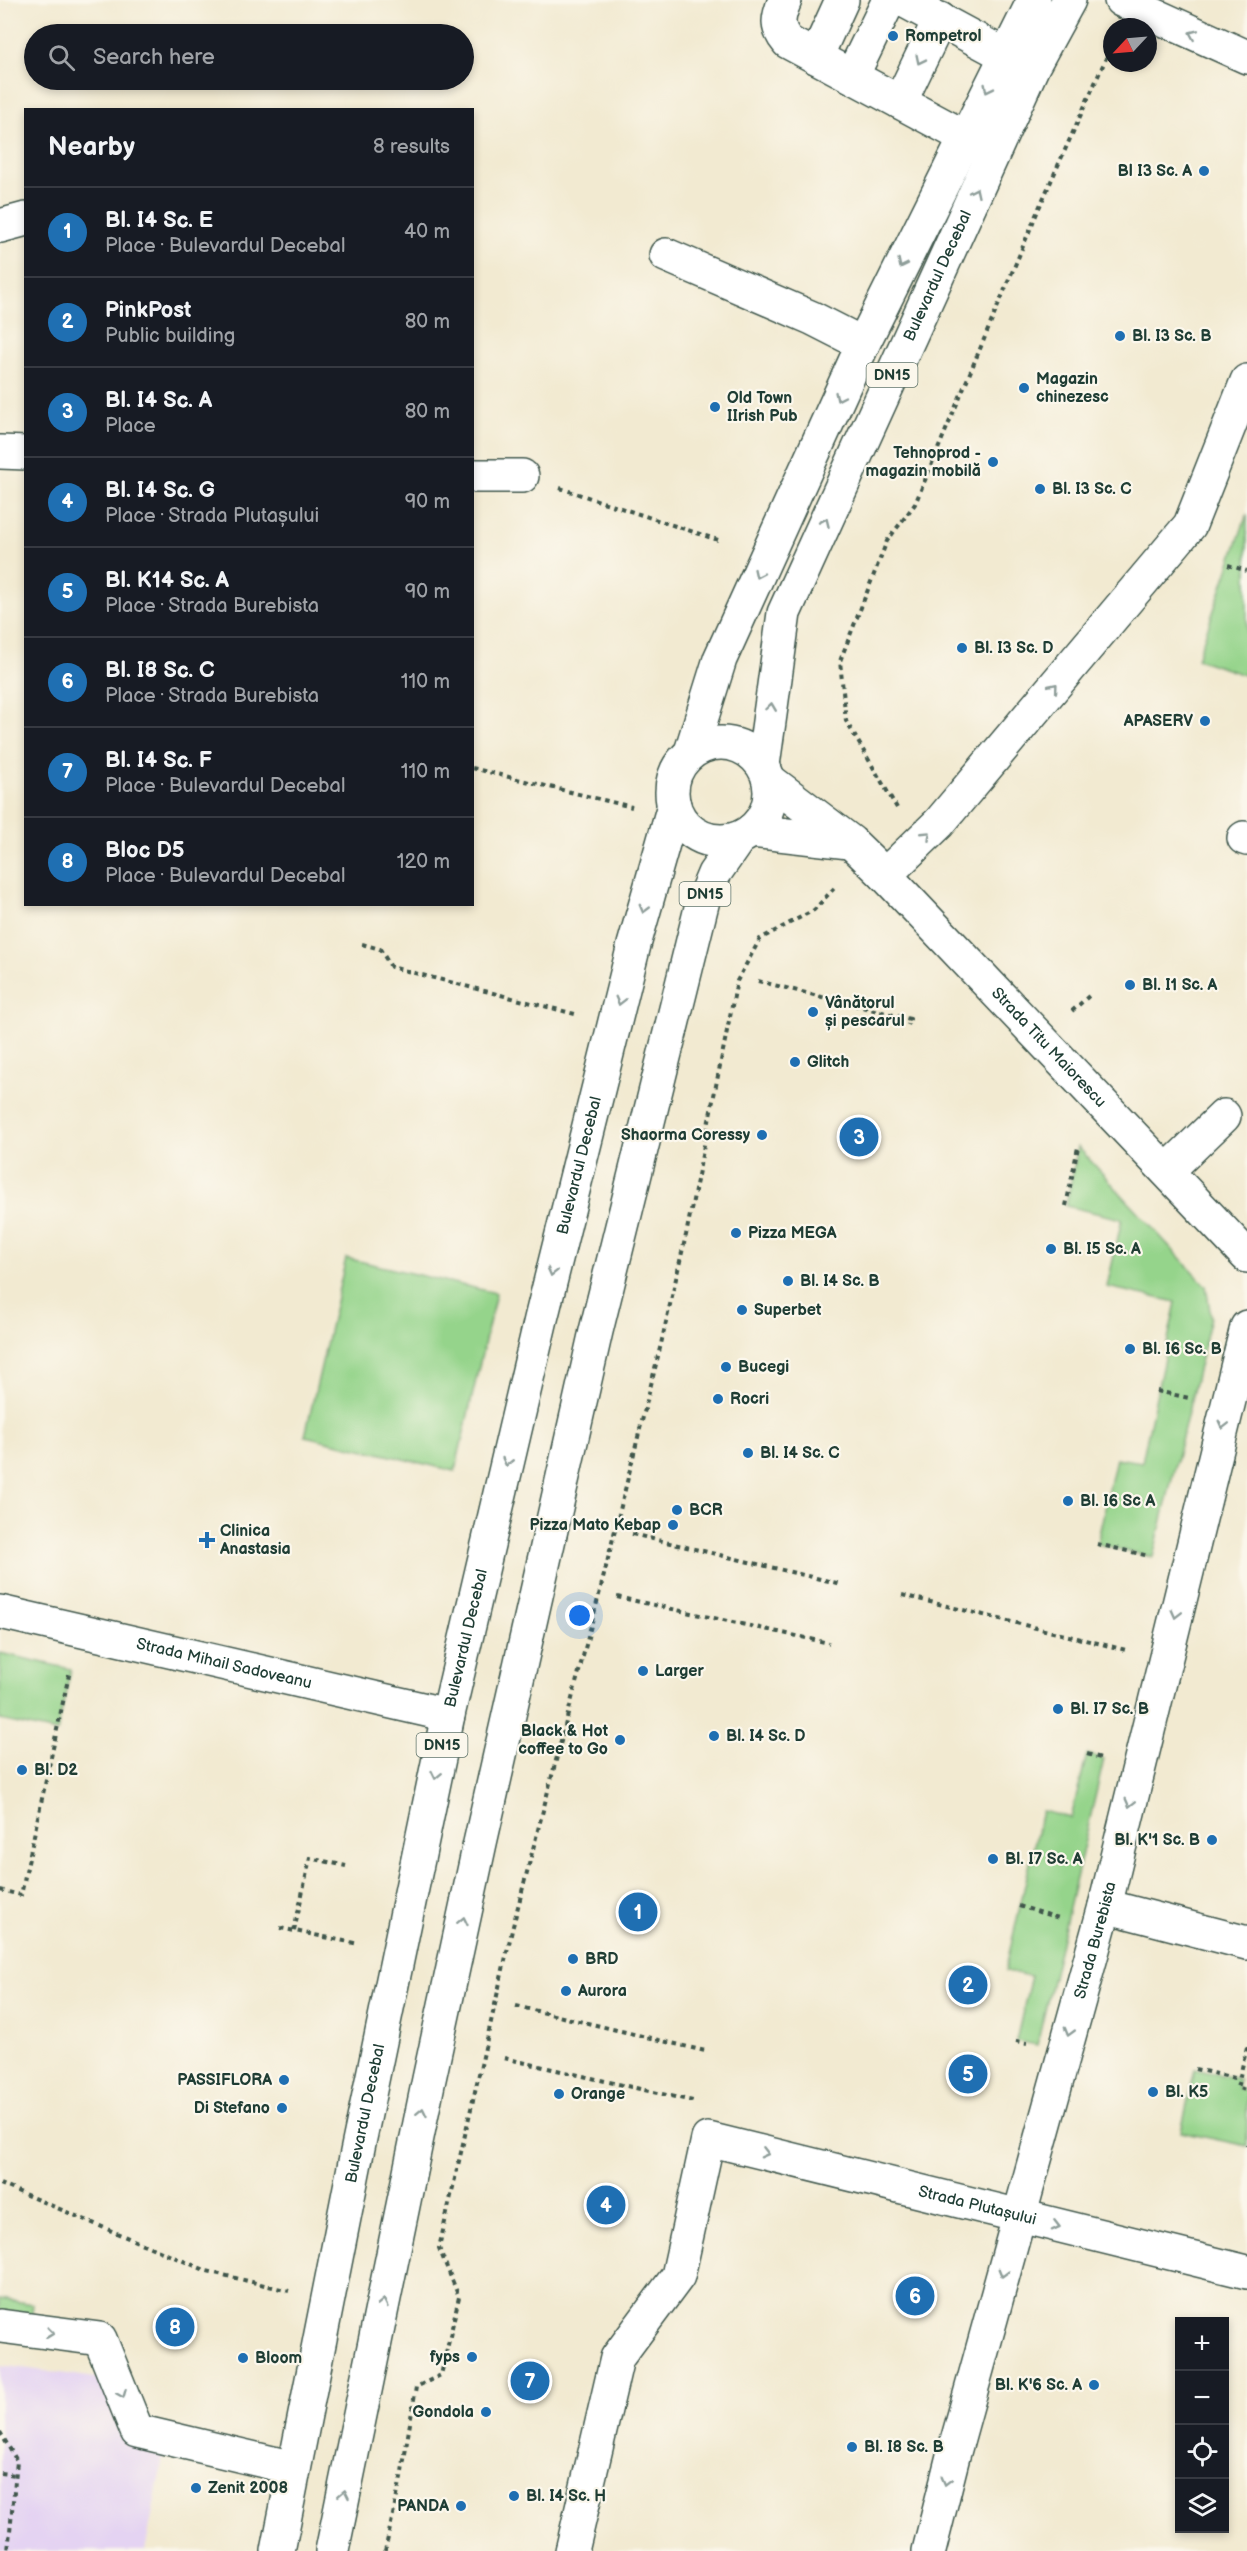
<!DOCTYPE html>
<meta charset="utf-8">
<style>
:root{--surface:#171b24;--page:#20242c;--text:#f1f3f6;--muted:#9ea1a6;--line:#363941;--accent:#1f6fb2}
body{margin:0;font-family:"Balsamiq Sans",sans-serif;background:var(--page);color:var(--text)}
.controls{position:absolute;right:18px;bottom:18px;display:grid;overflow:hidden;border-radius:0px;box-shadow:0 3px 9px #0003}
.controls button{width:54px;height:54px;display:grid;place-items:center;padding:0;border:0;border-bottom:2px solid var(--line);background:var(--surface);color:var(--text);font:30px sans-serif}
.compass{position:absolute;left:1103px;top:18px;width:54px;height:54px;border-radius:50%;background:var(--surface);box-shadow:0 3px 9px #0003;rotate:244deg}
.you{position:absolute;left:580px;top:1616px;width:21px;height:21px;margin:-15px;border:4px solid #fff;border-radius:50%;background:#1a73e8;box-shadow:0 0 0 9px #1a73e833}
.badge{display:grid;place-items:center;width:39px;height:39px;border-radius:50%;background:var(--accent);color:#fff;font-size:20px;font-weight:700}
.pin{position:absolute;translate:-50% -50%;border:3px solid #fff;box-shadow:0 2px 6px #0006}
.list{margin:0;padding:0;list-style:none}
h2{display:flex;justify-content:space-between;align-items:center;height:78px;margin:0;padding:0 24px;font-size:26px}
h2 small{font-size:20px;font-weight:400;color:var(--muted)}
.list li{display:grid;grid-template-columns:39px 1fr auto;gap:18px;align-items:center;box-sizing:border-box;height:90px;padding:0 24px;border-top:2px solid var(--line)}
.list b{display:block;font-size:22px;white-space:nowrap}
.list p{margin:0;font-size:20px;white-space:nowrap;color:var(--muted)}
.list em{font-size:20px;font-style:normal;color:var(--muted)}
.icon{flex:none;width:33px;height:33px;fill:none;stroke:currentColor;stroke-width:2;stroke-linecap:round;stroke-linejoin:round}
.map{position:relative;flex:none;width:1247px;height:2551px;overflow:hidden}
.search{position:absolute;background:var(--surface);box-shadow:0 3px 9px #0003;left:24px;top:24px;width:450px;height:66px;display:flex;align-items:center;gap:15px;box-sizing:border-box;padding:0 21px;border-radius:33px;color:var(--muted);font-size:22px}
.panel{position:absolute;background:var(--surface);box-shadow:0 3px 9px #0003;left:24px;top:108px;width:450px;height:798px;border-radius:0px}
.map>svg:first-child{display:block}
.built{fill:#e4d3f2}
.green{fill:#95d48b;stroke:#5a8860;stroke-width:1.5}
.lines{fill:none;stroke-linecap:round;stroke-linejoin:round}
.minor-casing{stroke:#3f574c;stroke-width:36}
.major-casing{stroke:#3f574c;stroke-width:36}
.path{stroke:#3f574c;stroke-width:4;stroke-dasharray:4.5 4.5;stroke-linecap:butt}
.minor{stroke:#fff;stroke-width:33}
.major{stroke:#fff;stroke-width:33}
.oneway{stroke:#8f9e9a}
.poi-dot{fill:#1f6fb2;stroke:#fbf7ec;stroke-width:2}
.labels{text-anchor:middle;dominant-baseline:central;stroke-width:4.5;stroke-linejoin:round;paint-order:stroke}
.shield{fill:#fbf7ec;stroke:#61756b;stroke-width:1.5}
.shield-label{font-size:15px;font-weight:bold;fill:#1f3d34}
.poi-label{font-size:16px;font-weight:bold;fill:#1f3d34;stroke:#fbf7ec;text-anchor:start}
.street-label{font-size:16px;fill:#1f3d34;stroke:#fbf7ec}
</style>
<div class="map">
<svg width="1247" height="2551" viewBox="0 0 1247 2551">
<rect width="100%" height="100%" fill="#fbf7ec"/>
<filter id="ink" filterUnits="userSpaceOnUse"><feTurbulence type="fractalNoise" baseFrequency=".0167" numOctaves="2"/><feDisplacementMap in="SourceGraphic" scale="12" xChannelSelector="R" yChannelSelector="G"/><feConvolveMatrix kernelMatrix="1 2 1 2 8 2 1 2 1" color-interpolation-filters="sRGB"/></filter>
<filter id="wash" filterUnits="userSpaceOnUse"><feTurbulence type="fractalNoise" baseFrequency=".008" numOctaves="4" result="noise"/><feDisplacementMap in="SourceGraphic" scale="24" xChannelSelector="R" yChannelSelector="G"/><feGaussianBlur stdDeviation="1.35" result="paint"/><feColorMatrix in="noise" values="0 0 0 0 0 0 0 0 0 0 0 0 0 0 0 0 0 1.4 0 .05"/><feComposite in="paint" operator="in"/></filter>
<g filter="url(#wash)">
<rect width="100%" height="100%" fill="#f2ead1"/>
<path class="built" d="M 0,2365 L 96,2378 L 139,2448 L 164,2453 L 145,2551 L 0,2551 Z"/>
<path class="green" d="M 1247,514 L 1247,676 L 1197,659 Z
M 1078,1147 L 1206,1286 L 1211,1317 L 1153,1557 L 1097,1544 L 1116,1458 L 1142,1462 L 1176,1302 L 1107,1287 L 1122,1219 L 1066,1206 Z
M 346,1258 L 496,1293 L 455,1471 L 305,1436 Z
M 0,1653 L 71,1669 L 57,1732 L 0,1720 Z
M 1087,1754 L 1104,1759 L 1037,2045 L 1016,2041 L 1031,1976 L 1005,1971 L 1042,1811 L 1071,1818 Z
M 1195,2069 L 1239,2079 L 1237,2088 L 1247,2090 L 1247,2146 L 1181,2132 Z
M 0,2299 L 33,2304 L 30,2330 L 0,2326 Z"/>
</g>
<g filter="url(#ink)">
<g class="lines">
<g class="minor-casing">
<g id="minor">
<path d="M 785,0 C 778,17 775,27 788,42 L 965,137"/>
<path d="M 903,0 L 1005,55"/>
<path d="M 1121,0 L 1247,57"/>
<path d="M 816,57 L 842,0"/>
<path d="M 852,76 L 889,0"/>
<path d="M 900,102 L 940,19"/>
<path d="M 0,226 L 26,219"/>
<path d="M 666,255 L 812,318 L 863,344"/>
<path d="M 0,452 L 26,453"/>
<path d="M 472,476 L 522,476"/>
<path id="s1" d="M 769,780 L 851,842 L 885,875 L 1247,1256"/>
<path d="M 751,831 L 849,842"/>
<path d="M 1244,838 L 1247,839"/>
<path d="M 885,875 L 939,823 L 1190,525 L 1247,381"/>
<path d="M 1168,1170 L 1224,1116"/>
<path id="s2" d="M 0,1612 L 448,1715"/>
<path d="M 1105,1906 L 1247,1943"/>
<path d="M 0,2326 L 100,2339 L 137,2431 L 294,2468"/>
<path id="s3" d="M 572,2551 L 617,2358 L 678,2276 L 708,2139 L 1247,2272"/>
<path id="s4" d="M 929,2551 L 953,2456 L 1105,1906 L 1247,1327"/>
</g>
</g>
<g class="major-casing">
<g id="major">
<circle cx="721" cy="792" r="49"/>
<path d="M 691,752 L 720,659 L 863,344 L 1034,0"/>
<path id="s5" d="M 763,765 L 784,613 L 1034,64 L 1069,0"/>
<path id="s6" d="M 278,2551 L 355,2162 L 448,1715 L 541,1319 L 634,945 L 674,805"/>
<path d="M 332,2551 L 429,2079 L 480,1843 L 596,1331 L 703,900 L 714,874 L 739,838"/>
</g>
</g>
<path class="path" d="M 560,488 L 718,540
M 1228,565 L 1247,571
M 472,768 L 632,807
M 897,808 L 846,721 L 840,661 L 887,541 L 915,504 L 1039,208 L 1112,45
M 362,944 L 380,949 L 391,967 L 575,1014
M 758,981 L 910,1019 L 908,1025
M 1072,1011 L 1089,996
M 1066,1206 L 1078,1147
M 1157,1391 L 1189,1398
M 632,1534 L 841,1584
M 1097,1544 L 1149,1556
M 902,1595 L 1126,1650
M 617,1597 L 829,1643
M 1087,1754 L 1101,1758
M 0,1890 L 21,1895 L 70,1670
M 1019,1906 L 1059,1918
M 280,1928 L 359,1944
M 294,1931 L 310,1858 L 346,1866
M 516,2006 L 705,2051
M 1016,2041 L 1027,2043
M 1247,2047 L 1237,2088 L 1247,2090
M 504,2058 L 693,2101
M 1195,2069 L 1239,2079
M 1247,2146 L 1247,2145
M 0,2184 L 207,2271 L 289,2291
M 0,2432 L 17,2461 L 8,2551
M 0,2473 L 16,2475
M 385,2551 L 401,2478 L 416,2387 L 441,2375 L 459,2297 L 439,2248 L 513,1926 L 601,1587 L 661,1344 L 686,1235 L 737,981 L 760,939 L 814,910 L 837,885"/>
<use href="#minor" class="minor"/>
<use href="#major" class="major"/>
</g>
<defs><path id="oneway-chevron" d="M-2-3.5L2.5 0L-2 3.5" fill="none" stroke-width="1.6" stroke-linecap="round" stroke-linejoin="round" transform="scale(1.5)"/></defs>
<g class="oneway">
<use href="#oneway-chevron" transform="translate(1193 34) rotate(-157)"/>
<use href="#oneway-chevron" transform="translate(920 60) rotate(116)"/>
<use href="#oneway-chevron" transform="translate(988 89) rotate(116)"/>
<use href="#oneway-chevron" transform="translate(975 192) rotate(-65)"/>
<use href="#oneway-chevron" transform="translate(902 264) rotate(116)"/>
<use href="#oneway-chevron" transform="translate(839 397) rotate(115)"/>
<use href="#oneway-chevron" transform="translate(825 522) rotate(-66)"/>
<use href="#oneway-chevron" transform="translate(758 574) rotate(115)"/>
<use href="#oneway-chevron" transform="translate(1054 687) rotate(-50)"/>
<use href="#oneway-chevron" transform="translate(771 707) rotate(-82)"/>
<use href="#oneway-chevron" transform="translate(927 835) rotate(-44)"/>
<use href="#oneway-chevron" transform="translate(644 909) rotate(105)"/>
<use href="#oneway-chevron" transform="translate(620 1001) rotate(104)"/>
<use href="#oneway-chevron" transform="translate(552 1272) rotate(104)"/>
<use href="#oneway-chevron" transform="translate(1223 1425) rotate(104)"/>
<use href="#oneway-chevron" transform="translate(507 1462) rotate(103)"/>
<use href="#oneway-chevron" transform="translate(1176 1614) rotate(104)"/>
<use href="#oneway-chevron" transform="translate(436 1775) rotate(102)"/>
<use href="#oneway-chevron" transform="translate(1130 1803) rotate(104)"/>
<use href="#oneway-chevron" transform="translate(463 1921) rotate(-78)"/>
<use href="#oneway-chevron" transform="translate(1069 2032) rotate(106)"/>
<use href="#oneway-chevron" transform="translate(422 2112) rotate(-78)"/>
<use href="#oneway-chevron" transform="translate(765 2153) rotate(14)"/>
<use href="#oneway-chevron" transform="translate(1056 2226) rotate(14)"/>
<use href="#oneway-chevron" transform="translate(1003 2273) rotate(105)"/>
<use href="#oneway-chevron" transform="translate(383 2303) rotate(-78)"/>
<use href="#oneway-chevron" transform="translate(50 2333) rotate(7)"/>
<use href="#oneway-chevron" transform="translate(122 2394) rotate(68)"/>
<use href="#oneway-chevron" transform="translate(946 2481) rotate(104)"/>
<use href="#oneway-chevron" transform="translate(344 2494) rotate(-79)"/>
</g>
</g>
<g class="poi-dot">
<circle cx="893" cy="36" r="6"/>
<circle cx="1204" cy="171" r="6"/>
<circle cx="1120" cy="336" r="6"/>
<circle cx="1024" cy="388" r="6"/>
<circle cx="715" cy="407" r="6"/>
<circle cx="993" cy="462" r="6"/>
<circle cx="1040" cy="489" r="6"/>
<circle cx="962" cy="648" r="6"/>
<circle cx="1205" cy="721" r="6"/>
<circle cx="1130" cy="985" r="6"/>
<circle cx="813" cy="1012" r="6"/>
<circle cx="795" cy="1062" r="6"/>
<circle cx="762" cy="1135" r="6"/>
<circle cx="736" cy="1233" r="6"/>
<circle cx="1051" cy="1249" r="6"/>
<circle cx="788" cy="1281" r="6"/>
<circle cx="742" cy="1310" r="6"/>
<circle cx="1130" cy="1349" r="6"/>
<circle cx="726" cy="1367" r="6"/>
<circle cx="718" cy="1399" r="6"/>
<circle cx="748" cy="1453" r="6"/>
<circle cx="1068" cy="1501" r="6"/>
<circle cx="677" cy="1510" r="6"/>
<circle cx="673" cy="1525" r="6"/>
<path d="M204 1531h6v6h6v6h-6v6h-6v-6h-6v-6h6z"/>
<circle cx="643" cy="1671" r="6"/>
<circle cx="1058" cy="1709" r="6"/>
<circle cx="714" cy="1736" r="6"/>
<circle cx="620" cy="1740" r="6"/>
<circle cx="22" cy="1770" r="6"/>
<circle cx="1212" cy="1840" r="6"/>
<circle cx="993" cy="1859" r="6"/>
<circle cx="573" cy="1959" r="6"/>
<circle cx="566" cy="1991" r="6"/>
<circle cx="284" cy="2080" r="6"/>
<circle cx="1153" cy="2092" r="6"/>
<circle cx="559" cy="2094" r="6"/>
<circle cx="282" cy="2108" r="6"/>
<circle cx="472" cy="2357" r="6"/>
<circle cx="243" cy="2358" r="6"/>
<circle cx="1094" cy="2385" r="6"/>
<circle cx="486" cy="2412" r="6"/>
<circle cx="852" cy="2447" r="6"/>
<circle cx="196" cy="2488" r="6"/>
<circle cx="514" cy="2496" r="6"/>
<circle cx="461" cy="2506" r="6"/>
</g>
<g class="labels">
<g class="shield">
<rect x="866.5" y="363" width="51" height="24" rx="4.5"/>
<rect x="679.5" y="882" width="51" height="24" rx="4.5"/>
<rect x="416.5" y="1733" width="51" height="24" rx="4.5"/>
</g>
<g class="shield-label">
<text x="892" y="375">DN15</text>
<text x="705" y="894">DN15</text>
<text x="442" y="1745">DN15</text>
</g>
<g class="poi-label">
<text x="905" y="36">Rompetrol</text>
<text x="1192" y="171" text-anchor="end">Bl I3 Sc. A</text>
<text x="1132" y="336">Bl. I3 Sc. B</text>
<text x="1036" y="379">Magazin<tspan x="1036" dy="18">chinezesc</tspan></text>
<text x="727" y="398">Old Town<tspan x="727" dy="18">IIrish Pub</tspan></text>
<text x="981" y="453" text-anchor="end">Tehnoprod -<tspan x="981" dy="18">magazin mobilă</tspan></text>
<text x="1052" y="489">Bl. I3 Sc. C</text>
<text x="974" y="648">Bl. I3 Sc. D</text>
<text x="1193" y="721" text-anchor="end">APASERV</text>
<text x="1142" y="985">Bl. I1 Sc. A</text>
<text x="825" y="1003">Vânătorul<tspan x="825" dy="18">și pescarul</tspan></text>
<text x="807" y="1062">Glitch</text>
<text x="750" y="1135" text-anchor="end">Shaorma Coressy</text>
<text x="748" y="1233">Pizza MEGA</text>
<text x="1063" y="1249">Bl. I5 Sc. A</text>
<text x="800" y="1281">Bl. I4 Sc. B</text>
<text x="754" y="1310">Superbet</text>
<text x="1142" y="1349">Bl. I6 Sc. B</text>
<text x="738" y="1367">Bucegi</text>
<text x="730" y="1399">Rocri</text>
<text x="760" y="1453">Bl. I4 Sc. C</text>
<text x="1080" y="1501">Bl. I6 Sc A</text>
<text x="689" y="1510">BCR</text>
<text x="661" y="1525" text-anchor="end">Pizza Mato Kebap</text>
<text x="220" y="1531">Clinica<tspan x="220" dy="18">Anastasia</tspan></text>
<text x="655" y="1671">Larger</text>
<text x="1070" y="1709">Bl. I7 Sc. B</text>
<text x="608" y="1731" text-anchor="end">Black &amp; Hot<tspan x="608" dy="18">coffee to Go</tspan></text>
<text x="726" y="1736">Bl. I4 Sc. D</text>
<text x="34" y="1770">Bl. D2</text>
<text x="1200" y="1840" text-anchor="end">Bl. K'1 Sc. B</text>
<text x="1005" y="1859">Bl. I7 Sc. A</text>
<text x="585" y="1959">BRD</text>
<text x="578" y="1991">Aurora</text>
<text x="272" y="2080" text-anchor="end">PASSIFLORA</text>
<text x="1165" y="2092">Bl. K5</text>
<text x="571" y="2094">Orange</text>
<text x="270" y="2108" text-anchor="end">Di Stefano</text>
<text x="460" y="2357" text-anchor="end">fyps</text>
<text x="255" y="2358">Bloom</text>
<text x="1082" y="2385" text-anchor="end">Bl. K'6 Sc. A</text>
<text x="474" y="2412" text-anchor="end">Gondola</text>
<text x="864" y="2447">Bl. I8 Sc. B</text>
<text x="208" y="2488">Zenit 2008</text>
<text x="526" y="2496">Bl. I4 Sc. H</text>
<text x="449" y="2506" text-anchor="end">PANDA</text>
</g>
<g class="street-label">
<text stroke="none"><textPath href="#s5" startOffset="524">Bulevardul Decebal</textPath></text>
<text stroke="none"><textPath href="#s1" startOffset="388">Strada Titu Maiorescu</textPath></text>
<text stroke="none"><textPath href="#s6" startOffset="1418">Bulevardul Decebal</textPath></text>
<text stroke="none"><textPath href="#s6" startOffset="932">Bulevardul Decebal</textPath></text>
<text stroke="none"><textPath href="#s2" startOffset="230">Strada Mihail Sadoveanu</textPath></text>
<text stroke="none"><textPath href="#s4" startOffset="633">Strada Burebista</textPath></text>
<text stroke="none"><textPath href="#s6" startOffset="446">Bulevardul Decebal</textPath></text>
<text stroke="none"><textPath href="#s3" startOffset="718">Strada Plutașului</textPath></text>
</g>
</g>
</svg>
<div class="controls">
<button>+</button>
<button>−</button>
<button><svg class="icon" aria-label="locate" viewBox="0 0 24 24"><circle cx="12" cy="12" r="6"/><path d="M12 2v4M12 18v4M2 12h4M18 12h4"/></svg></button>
<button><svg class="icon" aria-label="layers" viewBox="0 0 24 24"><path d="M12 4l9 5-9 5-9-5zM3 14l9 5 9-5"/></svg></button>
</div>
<svg class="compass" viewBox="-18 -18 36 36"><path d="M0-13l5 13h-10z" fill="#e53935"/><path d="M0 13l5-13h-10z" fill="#9ea1a6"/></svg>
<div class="you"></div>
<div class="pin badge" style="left:638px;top:1912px">1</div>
<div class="pin badge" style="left:968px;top:1985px">2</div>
<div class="pin badge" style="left:859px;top:1137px">3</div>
<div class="pin badge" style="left:606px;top:2205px">4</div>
<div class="pin badge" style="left:968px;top:2074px">5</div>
<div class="pin badge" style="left:915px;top:2296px">6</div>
<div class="pin badge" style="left:530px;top:2381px">7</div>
<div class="pin badge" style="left:175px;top:2327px">8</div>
<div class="search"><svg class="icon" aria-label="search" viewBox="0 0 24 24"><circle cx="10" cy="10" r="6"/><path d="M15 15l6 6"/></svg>Search here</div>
<section class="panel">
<h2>Nearby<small>8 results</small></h2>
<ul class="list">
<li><span class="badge">1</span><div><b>Bl. I4 Sc. E</b><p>Place · Bulevardul Decebal</p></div><em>40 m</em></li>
<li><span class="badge">2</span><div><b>PinkPost</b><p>Public building</p></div><em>80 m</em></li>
<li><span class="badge">3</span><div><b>Bl. I4 Sc. A</b><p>Place</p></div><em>80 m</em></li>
<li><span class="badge">4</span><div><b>Bl. I4 Sc. G</b><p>Place · Strada Plutașului</p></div><em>90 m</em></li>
<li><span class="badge">5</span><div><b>Bl. K14 Sc. A</b><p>Place · Strada Burebista</p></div><em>90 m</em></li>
<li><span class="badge">6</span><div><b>Bl. I8 Sc. C</b><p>Place · Strada Burebista</p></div><em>110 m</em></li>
<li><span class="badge">7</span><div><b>Bl. I4 Sc. F</b><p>Place · Bulevardul Decebal</p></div><em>110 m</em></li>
<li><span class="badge">8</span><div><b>Bloc D5</b><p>Place · Bulevardul Decebal</p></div><em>120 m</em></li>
</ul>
</section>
</div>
